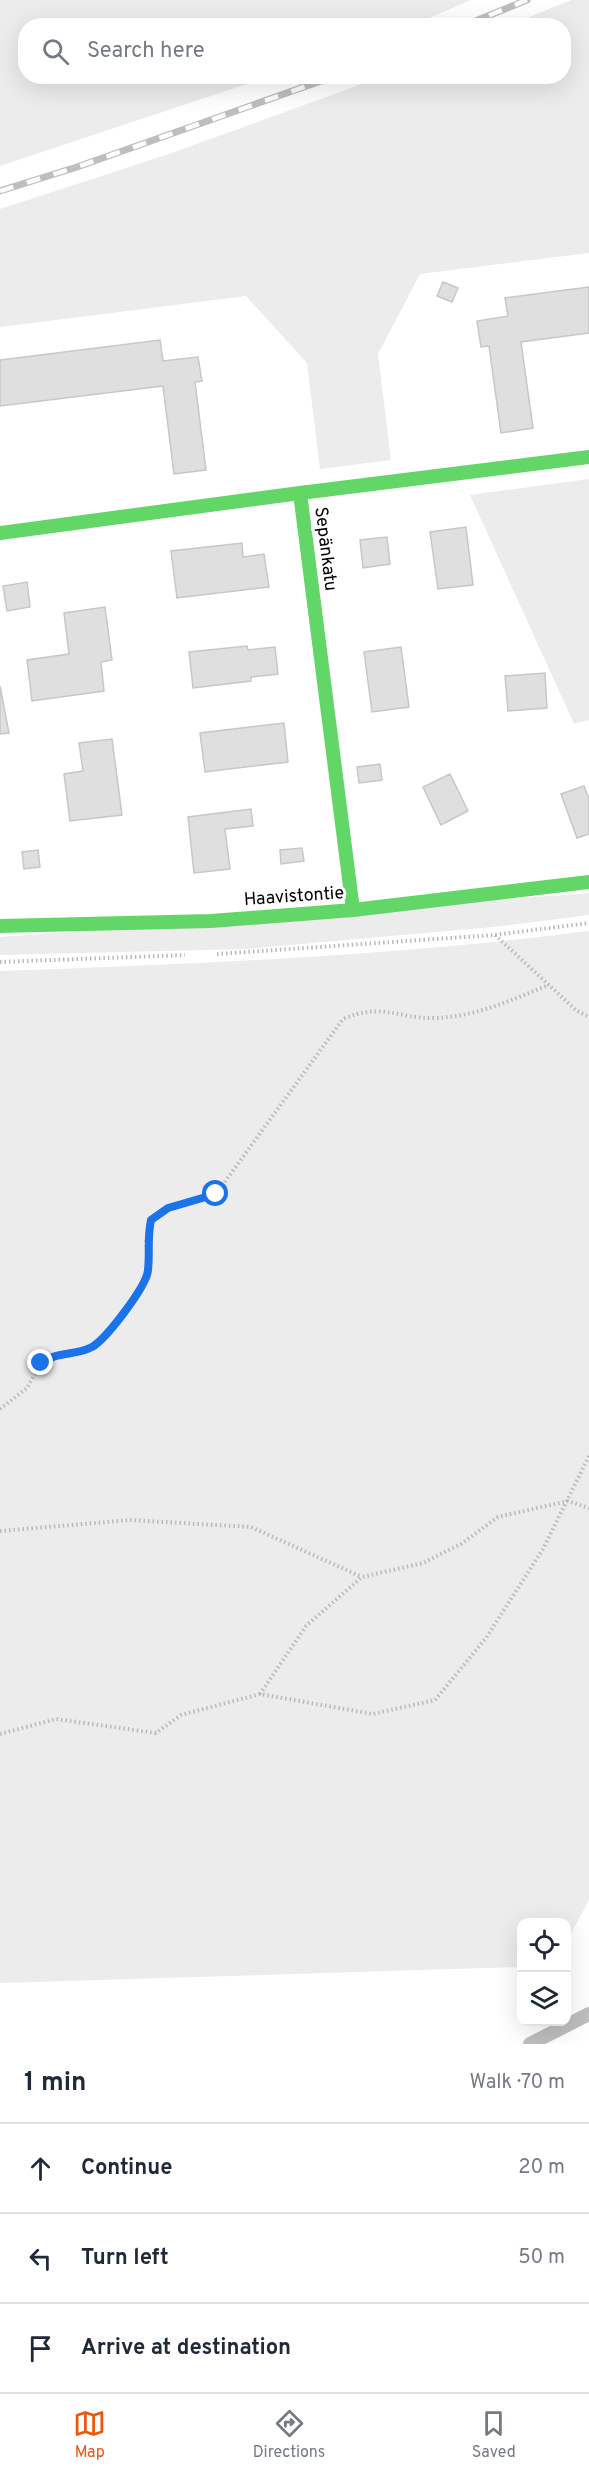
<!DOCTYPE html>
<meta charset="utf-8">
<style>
:root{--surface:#fff;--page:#f2f2f3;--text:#1f2937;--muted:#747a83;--line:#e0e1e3;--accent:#ea580c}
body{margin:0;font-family:Overpass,sans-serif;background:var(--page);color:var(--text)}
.controls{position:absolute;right:18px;bottom:18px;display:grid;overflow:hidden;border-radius:12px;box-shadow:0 6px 24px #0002}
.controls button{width:54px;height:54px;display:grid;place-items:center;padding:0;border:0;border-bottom:2px solid var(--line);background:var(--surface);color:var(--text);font:30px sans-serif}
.stop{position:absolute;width:18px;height:18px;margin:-14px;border:4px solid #1a73e8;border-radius:50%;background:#fff}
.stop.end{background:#1a73e8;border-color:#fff;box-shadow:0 2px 6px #0008}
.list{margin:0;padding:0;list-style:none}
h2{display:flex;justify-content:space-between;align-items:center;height:78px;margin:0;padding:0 24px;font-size:26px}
h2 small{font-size:20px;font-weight:400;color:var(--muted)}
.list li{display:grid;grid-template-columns:39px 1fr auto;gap:18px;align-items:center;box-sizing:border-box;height:90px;padding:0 24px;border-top:2px solid var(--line)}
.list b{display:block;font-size:22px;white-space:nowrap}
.list em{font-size:20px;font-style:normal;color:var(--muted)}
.icon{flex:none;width:33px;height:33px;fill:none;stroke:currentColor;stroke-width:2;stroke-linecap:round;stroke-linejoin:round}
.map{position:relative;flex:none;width:589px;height:2044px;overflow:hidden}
.search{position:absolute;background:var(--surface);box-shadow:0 6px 24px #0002;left:18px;right:18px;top:18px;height:66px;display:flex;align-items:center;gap:15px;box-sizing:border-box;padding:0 21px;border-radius:24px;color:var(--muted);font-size:22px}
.sheet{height:348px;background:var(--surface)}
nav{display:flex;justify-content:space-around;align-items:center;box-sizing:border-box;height:84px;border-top:2px solid var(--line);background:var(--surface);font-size:16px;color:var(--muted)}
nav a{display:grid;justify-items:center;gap:3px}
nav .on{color:var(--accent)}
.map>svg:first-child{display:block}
.green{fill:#ececec}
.building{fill:#dfdfdf;stroke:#c7c7c7;stroke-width:1.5}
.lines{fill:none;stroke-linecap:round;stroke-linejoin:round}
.path{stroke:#b9b9b9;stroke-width:4;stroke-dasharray:1.5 3;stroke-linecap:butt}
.lane{stroke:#bebebe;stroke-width:14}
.fast{stroke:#63d668;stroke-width:14}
.rail-casing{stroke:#bebebe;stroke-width:7}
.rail{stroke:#fff;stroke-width:4.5;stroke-dasharray:14;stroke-linecap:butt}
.route{stroke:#1a73e8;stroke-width:8}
.labels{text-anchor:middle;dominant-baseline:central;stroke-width:6;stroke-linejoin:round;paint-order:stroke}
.street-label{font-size:18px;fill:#000;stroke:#fff}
</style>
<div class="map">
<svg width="589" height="2044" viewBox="0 0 589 2044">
<rect width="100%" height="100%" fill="#fff"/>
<path class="green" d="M 0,0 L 471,0 L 413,25 L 26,26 L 26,76 L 268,77 L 0,166 Z
M 571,0 L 589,0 L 589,253 L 420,274 L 378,354 L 391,460 L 320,469 L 307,363 L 246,296 L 0,327 L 0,209 L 169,154 L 381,77 L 564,76 L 564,26 L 510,25 Z
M 589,479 L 589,720 L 574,724 L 470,495 Z
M 589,893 L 589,915 L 493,927 L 245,949 L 0,955 L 0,937 Z
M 589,931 L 589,1900 L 567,1941 L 566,1922 L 522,1922 L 521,1967 L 0,1983 L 0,971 C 197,964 394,956 589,931 Z"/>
<path class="building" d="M 443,282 L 458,288 L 452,302 L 437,296 Z
M 589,287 L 589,333 L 521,342 L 533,428 L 501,433 L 489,346 L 481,347 L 477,321 L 508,316 L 505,298 Z
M 160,340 L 163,361 L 198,357 L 202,381 L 195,382 L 206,470 L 174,474 L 163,386 L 0,406 L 0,360 Z
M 466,527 L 473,585 L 438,589 L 430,532 Z
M 387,537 L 390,564 L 363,568 L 360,540 Z
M 242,543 L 243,557 L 264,554 L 269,587 L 177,598 L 171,551 Z
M 27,582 L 30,607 L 7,611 L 3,586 Z
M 105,607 L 112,660 L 101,662 L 104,691 L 32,701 L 27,660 L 69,654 L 64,613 Z
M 247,646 L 248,650 L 275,647 L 278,674 L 251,677 L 251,681 L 193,688 L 189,652 Z
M 401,647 L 409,707 L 372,712 L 364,652 Z
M 545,673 L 547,708 L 508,711 L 505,676 Z
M 0,686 L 9,733 L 0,734 Z
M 284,723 L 288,762 L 205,772 L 200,733 Z
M 112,739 L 122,815 L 70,821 L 64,774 L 83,771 L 79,743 Z
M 380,764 L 382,780 L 359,783 L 357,767 Z
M 450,774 L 468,811 L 441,825 L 423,787 Z
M 584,786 L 589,799 L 589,834 L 577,838 L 561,794 Z
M 251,809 L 253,826 L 225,829 L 230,869 L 194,873 L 188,817 Z
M 302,848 L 304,861 L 281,864 L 280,850 Z
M 38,850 L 40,867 L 24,869 L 22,852 Z"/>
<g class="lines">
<path class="path" d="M 495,935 L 577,1011 L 589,1017
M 217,954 L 494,935 L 589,923
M 0,962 L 185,955
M 0,1409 L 27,1388 L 41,1363 L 52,1355 L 77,1353 L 95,1346 L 141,1291 L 148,1271 L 146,1240 L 151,1220 L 168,1208 L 216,1194 L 343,1019 C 383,1002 398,1019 434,1018 C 476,1017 511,1000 549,985
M 0,1531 L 130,1520 L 251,1527 L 362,1577
M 260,1694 L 306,1626 L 362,1577 L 423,1563 L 461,1544 L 498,1517 L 568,1501 L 589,1508
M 0,1734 L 56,1719 L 156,1733 L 181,1715 L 260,1694 L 373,1714 L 435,1700 L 486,1638 L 543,1549 L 589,1456"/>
<path class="lane" d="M 530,2044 L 589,2014"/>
<path class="fast" d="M 300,493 L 589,457
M 0,533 L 300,493 L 353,910
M 0,926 L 211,921 L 353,910 L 589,882"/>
<g class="rail-casing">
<path id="rail" d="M 463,26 L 527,0
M 0,191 L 77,167 L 335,76"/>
</g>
<use href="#rail" class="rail"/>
</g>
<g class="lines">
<path class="route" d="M 41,1363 C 57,1351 75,1356 92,1347 C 106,1339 147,1286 148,1270 C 150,1251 147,1239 151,1220 L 168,1208 L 216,1194"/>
</g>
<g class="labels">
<g class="street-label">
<text transform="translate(325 549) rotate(83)">Sepänkatu</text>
<text transform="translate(294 897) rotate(-4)">Haavistontie</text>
</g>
</g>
</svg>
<div class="controls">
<button><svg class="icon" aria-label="locate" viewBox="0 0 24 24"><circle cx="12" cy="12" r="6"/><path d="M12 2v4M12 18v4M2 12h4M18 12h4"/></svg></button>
<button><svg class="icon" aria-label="layers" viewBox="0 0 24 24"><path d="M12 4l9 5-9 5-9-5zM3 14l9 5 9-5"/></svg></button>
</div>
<div class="stop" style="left:216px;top:1194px"></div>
<div class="stop end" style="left:41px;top:1363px"></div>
<div class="search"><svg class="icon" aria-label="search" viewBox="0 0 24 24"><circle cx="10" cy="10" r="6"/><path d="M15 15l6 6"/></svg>Search here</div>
</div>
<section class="sheet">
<h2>1 min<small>Walk · 70 m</small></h2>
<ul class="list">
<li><svg class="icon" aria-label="ahead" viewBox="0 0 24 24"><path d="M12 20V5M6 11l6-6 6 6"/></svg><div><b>Continue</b></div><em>20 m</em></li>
<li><svg class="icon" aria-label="left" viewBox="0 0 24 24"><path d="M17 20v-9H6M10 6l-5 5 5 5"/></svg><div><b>Turn left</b></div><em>50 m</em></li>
<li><svg class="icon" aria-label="arrive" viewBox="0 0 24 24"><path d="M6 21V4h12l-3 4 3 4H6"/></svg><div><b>Arrive at destination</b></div></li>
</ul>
</section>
<nav>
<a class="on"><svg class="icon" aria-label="map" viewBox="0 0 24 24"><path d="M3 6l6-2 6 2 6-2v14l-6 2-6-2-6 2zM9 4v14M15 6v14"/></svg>Map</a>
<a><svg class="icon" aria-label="directions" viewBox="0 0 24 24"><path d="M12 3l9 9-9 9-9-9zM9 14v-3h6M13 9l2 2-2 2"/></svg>Directions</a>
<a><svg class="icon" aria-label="saved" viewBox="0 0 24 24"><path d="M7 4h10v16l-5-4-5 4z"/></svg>Saved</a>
</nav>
